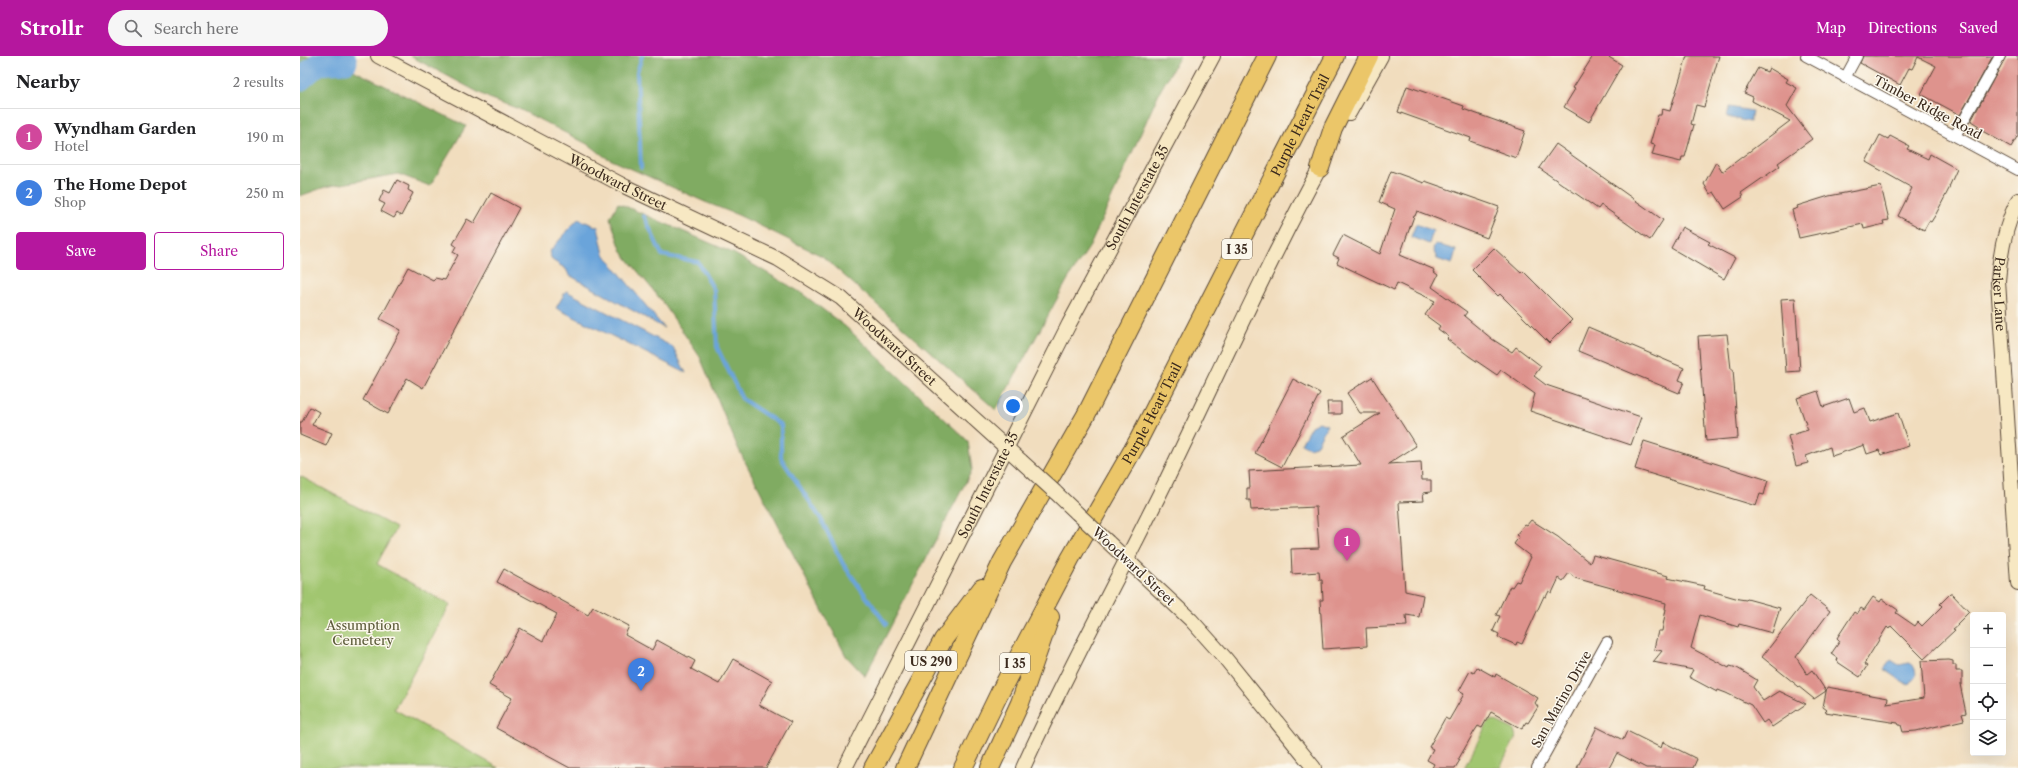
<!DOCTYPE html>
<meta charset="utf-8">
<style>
:root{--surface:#fff;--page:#f6f6f6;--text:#202124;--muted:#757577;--line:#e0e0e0;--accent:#b5179e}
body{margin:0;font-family:"Libre Caslon Text",serif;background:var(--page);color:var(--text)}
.controls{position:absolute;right:12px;bottom:12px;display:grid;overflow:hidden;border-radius:4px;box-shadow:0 4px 16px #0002}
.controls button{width:36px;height:36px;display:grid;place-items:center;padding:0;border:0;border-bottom:1px solid var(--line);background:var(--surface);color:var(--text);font:20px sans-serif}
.you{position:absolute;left:713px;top:350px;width:14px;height:14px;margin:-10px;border:3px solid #fff;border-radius:50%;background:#1a73e8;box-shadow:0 0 0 6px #1a73e833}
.badge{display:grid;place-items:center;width:26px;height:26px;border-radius:50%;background:var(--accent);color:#fff;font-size:13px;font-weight:700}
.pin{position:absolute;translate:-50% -33px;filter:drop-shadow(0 1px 2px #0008)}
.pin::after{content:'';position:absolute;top:21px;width:14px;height:12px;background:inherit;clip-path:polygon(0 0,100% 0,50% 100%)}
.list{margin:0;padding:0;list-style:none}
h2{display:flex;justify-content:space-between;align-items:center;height:52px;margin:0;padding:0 16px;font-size:17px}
h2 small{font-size:13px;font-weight:400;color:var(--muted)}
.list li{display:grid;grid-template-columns:26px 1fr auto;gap:12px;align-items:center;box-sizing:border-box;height:56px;padding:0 16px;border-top:1px solid var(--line)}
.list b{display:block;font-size:15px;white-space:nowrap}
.list p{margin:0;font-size:13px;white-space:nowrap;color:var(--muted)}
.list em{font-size:13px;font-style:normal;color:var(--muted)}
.actions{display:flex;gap:8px;padding:12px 16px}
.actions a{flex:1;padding:9px 0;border:1px solid var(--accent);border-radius:4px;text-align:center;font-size:14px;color:var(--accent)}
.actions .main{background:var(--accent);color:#fff}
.icon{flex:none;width:22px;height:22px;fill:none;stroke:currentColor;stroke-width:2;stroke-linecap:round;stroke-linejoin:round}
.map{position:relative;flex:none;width:1718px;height:712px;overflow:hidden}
header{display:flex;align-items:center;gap:24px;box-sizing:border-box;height:56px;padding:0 20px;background:var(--accent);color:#fff}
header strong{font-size:19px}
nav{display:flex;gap:22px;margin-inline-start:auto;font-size:14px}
.search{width:280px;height:36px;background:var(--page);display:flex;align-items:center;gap:10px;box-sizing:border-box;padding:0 14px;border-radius:22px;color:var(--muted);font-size:15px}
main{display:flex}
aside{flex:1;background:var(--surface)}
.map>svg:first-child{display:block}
.green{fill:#a1c670;stroke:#6e7847}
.forest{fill:#80ab62;stroke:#5e6a40}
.water{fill:#6ba4da;stroke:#53677c}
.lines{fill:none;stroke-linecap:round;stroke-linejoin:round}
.stream{stroke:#6ba4da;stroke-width:4}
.river{stroke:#6ba4da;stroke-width:23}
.building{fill:#de938d}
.street-casing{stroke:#564536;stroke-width:12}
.secondary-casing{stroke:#564536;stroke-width:16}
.highway-casing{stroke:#564536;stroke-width:20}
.street{stroke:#fff;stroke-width:10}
.secondary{stroke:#f7e8c3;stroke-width:14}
.highway{stroke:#ebc669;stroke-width:18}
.secondary-bridge-casing{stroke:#564536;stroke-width:16;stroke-linecap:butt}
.secondary-bridge{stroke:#f7e8c3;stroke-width:14}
.labels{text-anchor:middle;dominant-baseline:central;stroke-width:3;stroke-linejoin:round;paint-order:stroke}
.shield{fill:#fbf7ec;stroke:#75685c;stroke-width:1}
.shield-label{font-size:12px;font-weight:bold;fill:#3b2a1e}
.street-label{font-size:13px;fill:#3b2a1e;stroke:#fbf7ec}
.park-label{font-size:13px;fill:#5a5937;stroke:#fbf7ec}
</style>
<header>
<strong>Strollr</strong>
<div class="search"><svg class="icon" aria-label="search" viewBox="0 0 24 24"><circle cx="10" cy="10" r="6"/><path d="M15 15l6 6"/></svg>Search here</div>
<nav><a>Map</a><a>Directions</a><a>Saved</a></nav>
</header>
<main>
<aside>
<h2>Nearby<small>2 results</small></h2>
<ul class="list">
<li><span class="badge" style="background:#d1479c">1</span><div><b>Wyndham Garden</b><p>Hotel</p></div><em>190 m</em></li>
<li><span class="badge" style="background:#3f7fe0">2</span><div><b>The Home Depot</b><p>Shop</p></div><em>250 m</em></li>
</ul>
<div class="actions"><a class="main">Save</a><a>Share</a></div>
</aside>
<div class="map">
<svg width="1718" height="712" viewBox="0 0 1718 712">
<rect width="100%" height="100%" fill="#fbf7ec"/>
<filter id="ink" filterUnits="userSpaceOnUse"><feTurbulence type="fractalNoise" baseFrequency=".025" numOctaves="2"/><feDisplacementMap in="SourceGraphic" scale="8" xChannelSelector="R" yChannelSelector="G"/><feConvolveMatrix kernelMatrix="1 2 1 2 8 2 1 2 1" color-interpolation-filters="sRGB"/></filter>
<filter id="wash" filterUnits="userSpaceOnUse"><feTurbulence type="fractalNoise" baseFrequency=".012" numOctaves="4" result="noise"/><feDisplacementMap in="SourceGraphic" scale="16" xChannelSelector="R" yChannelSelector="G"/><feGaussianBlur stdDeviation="0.9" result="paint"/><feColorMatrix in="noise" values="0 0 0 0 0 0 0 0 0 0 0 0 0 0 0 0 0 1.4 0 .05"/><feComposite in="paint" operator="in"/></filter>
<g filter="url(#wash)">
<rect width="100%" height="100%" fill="#f1ddbe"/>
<path class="green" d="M 0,420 L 96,472 L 77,508 L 150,549 L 94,653 L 199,712 L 0,712 Z
M 1194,664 L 1214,674 L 1216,681 L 1200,712 L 1164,712 L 1188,666 Z"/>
<path class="forest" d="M 0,0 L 25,0 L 166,70 L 130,130 L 98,118 L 25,131 L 0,140 Z
M 110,0 L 880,0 L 859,37 L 790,190 L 768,223 L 696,354 L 522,200 L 438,159 L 405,146 L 305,101 L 291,90 L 219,53 L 189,42 Z
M 318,147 L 433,197 L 500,236 L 546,271 L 668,385 L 672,414 L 565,620 L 546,600 L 438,392 L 400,301 L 361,244 L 322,196 L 310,162 Z"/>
<path class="water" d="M 1429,51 L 1452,55 L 1450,66 L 1427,61 Z
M 278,163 L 298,171 L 304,198 L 364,272 L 269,219 L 266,213 L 252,204 L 249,196 Z
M 1116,168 L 1133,175 L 1129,188 L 1111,181 Z
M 1135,188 L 1156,194 L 1152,208 L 1137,203 L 1133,193 Z
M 266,235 L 373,291 L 386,317 L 256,252 Z
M 1019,366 L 1027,369 L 1016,390 L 1009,392 L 1001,388 L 1011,370 Z
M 1591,604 L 1599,609 L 1609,607 L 1615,612 L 1616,619 L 1608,629 L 1584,613 Z"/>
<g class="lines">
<path class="stream" d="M 341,112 L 337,16 L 342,0
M 344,160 L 362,199 L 398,206 L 414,234 L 417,291 L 442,343 L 481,369 L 481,402 L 521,463 L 543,508 L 586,568"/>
<path class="river" d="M 0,24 L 18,8 L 46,6"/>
</g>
<g id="blocks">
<path class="building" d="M 1293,0 L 1307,0 L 1322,9 L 1289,66 L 1264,51 L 1275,33 L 1273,32 Z
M 1387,0 L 1419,0 L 1404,51 L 1396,49 L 1391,68 L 1394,69 L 1385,101 L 1382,101 L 1381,106 L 1352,99 L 1355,89 L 1350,88 L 1358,59 L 1361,59 L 1362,53 L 1370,55 Z
M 1563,0 L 1693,0 L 1660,59 L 1621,38 L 1636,10 L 1618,1 L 1612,13 L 1609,12 L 1600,29 L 1560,7 Z
M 1706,0 L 1718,0 L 1718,79 L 1711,91 L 1677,72 L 1679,70 L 1671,65 Z
M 1458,12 L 1467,16 L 1469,12 L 1488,23 L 1486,26 L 1497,32 L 1487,50 L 1512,83 L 1478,107 L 1480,110 L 1441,137 L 1443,141 L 1425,153 L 1414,136 L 1410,138 L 1404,128 L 1416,106 L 1422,116 L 1490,65 L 1452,45 L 1453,41 L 1444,37 Z
M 1107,30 L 1164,50 L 1163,53 L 1225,75 L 1216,102 L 1170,85 L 1171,82 L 1098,56 Z
M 1580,79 L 1588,83 L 1590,80 L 1609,90 L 1607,93 L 1628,103 L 1630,98 L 1657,113 L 1649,131 L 1650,131 L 1636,158 L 1631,166 L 1629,165 L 1624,174 L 1598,160 L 1612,132 L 1566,106 Z
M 1256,88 L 1363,164 L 1350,184 L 1301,149 L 1298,153 L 1239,112 Z
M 1091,115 L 1124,127 L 1125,125 L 1199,151 L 1187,182 L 1117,155 L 1115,160 L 1114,160 L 1100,199 L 1135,214 L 1134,216 L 1138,219 L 1132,231 L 1167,256 L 1164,260 L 1192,283 L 1212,296 L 1216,291 L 1241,310 L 1234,320 L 1246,329 L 1341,361 L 1331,389 L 1230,355 L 1235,338 L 1201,314 L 1197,319 L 1169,300 L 1147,283 L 1149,281 L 1138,273 L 1140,270 L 1125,259 L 1135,245 L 1097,227 L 1094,234 L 1037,207 L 1039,202 L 1033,199 L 1043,179 L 1080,198 L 1095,153 L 1079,146 Z
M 97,124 L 109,130 L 108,134 L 113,137 L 101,160 L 97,157 L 94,162 L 81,155 L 85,148 L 79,145 L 84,134 L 90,137 Z
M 1581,130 L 1589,164 L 1583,165 L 1584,168 L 1564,173 L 1563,168 L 1499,182 L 1492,154 L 1498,152 L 1497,150 L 1529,140 Z
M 191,137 L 219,152 L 123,332 L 107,322 L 88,358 L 63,344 L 101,274 L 80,263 L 108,211 L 133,224 L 135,222 L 144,224 L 158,199 L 153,196 L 156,190 L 153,188 L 167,163 L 174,167 Z
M 1382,171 L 1410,186 L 1408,188 L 1435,202 L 1424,223 L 1371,192 Z
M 1194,192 L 1221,217 L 1223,215 L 1272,264 L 1249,287 L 1200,238 L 1198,240 L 1172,214 Z
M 1495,242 L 1500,315 L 1486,316 L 1481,243 Z
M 1288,271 L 1384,312 L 1379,324 L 1384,326 L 1379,337 L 1278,295 Z
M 1427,278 L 1431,313 L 1433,313 L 1438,382 L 1406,385 L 1398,280 Z
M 1072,321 L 1116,390 L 1088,408 L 1121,406 L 1122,424 L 1131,424 L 1131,436 L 1123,437 L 1124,445 L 1099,446 L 1105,535 L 1123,539 L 1119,561 L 1106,559 L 1107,570 L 1066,572 L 1067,590 L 1023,593 L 1020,544 L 1023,544 L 1022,524 L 1020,524 L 1019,516 L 992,518 L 991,493 L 1019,492 L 1016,451 L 951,454 L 950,444 L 947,444 L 947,432 L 950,432 L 949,415 L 1061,409 L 1043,380 L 1080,357 L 1060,357 L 1047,337 Z
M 993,323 L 1020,337 L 982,411 L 955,397 Z
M 1518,335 L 1523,351 L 1549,342 L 1554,356 L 1565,352 L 1570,366 L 1598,357 L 1609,390 L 1581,399 L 1579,394 L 1567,398 L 1564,389 L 1532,400 L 1530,391 L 1506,400 L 1508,407 L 1496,410 L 1488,380 L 1508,374 L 1497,342 Z
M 1027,346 L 1041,346 L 1041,358 L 1028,358 Z
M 10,351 L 19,356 L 12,369 L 32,377 L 26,390 L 0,379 L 0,366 L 2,366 Z
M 1344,385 L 1468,424 L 1464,439 L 1460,438 L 1456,450 L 1335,413 Z
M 1231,464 L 1258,481 L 1290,507 L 1293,499 L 1347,514 L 1368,520 L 1367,522 L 1405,530 L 1404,533 L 1439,543 L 1446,544 L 1447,543 L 1480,552 L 1472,577 L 1439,568 L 1438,571 L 1400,559 L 1391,592 L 1429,612 L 1430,610 L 1437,612 L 1457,624 L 1453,631 L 1463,645 L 1479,635 L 1506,648 L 1472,671 L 1467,664 L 1463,667 L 1451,649 L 1426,637 L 1418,634 L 1417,636 L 1389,621 L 1393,614 L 1353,606 L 1362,595 L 1354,593 L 1358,575 L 1362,575 L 1366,553 L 1365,553 L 1366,547 L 1275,522 L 1269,517 L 1263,525 L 1259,522 L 1252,537 L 1249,535 L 1246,541 L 1244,540 L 1222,588 L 1217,586 L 1216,589 L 1198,581 L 1199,578 L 1193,575 L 1200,560 L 1196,559 L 1210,530 L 1212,531 L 1216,525 L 1219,526 L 1231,501 L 1214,488 L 1219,481 L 1216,479 L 1225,468 L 1227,469 Z
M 204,513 L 288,559 L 293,551 L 329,570 L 325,579 L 352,594 L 357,584 L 395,605 L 391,613 L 419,628 L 433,603 L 472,625 L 459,649 L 491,666 L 466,712 L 270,712 L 196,672 L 212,642 L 189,629 L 220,572 L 243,585 L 257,558 L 197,526 Z
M 1650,538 L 1652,538 L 1669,556 L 1657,568 L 1658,569 L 1653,573 L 1655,574 L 1624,603 L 1591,570 L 1589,573 L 1587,571 L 1564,608 L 1567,610 L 1560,621 L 1536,605 L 1537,602 L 1531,598 L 1540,585 L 1537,582 L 1554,556 L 1557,558 L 1561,552 L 1564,554 L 1573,541 L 1580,546 L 1582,543 L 1598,554 L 1596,557 L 1615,570 L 1618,566 L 1622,570 L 1642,550 L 1640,548 Z
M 1510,539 L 1530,555 L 1496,601 L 1507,618 L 1512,614 L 1526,635 L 1514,643 L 1462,601 Z
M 1649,604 L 1653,605 L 1653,609 L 1656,609 L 1656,615 L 1662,615 L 1662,628 L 1660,628 L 1666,657 L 1662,658 L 1664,664 L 1616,675 L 1603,676 L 1601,669 L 1599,669 L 1598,667 L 1525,656 L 1527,654 L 1523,651 L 1527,631 L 1588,642 L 1587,648 L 1624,642 L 1621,605 Z
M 1177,611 L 1195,621 L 1196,618 L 1238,642 L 1235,647 L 1238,651 L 1228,667 L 1226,666 L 1222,673 L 1191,656 L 1182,672 L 1178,670 L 1174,676 L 1158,704 L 1160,704 L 1155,712 L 1132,712 L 1134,708 L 1127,704 L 1133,693 L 1129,691 L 1145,662 L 1149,664 L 1164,638 L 1159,635 L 1170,615 L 1174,617 Z
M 1297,671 L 1323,684 L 1327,675 L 1361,692 L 1363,686 L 1397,703 L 1393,712 L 1346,712 L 1317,697 L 1309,712 L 1277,712 Z"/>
</g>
</g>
<g filter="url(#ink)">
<use href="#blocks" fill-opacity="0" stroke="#564536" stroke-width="1"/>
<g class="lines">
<g class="street-casing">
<path id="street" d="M 1506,0 L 1718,114
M 1545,22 L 1557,0
M 1655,80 L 1700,0
M 1237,712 L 1307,586"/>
</g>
<g class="secondary-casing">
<g id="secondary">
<path id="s1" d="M 78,0 L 326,131 L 478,203 L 541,242 L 721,405"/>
<path d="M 1049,57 L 1081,0"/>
<path id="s2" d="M 1718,144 C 1705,170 1700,197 1698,225 L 1718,527"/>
<path d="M 755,436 L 777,457"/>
<path d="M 808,486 L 891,564 L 925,602 L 1014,712"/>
<path id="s3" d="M 545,712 L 769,268 L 913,0"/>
<path d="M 723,712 C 767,615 819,521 866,425 C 918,318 967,208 1024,104"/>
</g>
</g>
<g class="highway-casing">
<g id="highway">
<path d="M 1020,112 L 1033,72 L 1069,0"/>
<path d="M 573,712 L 643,584 L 682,532"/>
<path d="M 605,712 L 702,506 L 786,359 L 967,0"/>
<path id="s4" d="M 663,712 L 699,638 L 770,503 L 838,385 L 1035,0"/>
<path d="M 690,712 L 720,647 L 750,561"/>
</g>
</g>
<use href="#street" class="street"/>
<use href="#secondary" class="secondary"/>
<use href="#highway" class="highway"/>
<g class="secondary-bridge-casing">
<path id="secondary-bridge" d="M 721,405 L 755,436
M 777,457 L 808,486"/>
</g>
<use href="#secondary-bridge" class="secondary-bridge"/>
</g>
</g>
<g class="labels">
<g class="shield">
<rect x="922" y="183" width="30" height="20" rx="3"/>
<rect x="605" y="595" width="52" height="20" rx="3"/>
<rect x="700" y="597" width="30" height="20" rx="3"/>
</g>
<g class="shield-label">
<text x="937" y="193">I 35</text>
<text x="631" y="605">US 290</text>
<text x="715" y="607">I 35</text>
</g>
<g class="street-label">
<text transform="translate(1628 51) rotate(28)">Timber Ridge Road</text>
<text stroke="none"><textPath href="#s4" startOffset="726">Purple Heart Trail</textPath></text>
<text stroke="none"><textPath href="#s1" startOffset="271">Woodward Street</textPath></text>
<text stroke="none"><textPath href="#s3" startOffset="641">South Interstate 35</textPath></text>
<text stroke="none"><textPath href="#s2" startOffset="97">Parker Lane</textPath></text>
<text stroke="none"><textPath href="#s1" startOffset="595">Woodward Street</textPath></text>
<text stroke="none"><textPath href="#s4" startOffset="402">Purple Heart Trail</textPath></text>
<text stroke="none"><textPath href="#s3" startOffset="317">South Interstate 35</textPath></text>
<text transform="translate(834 510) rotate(43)">Woodward Street</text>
<text transform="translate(1261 643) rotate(-61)">San Marino Drive</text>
</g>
<g class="park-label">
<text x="63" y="569">Assumption<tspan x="63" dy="15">Cemetery</tspan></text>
</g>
</g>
</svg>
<div class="controls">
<button>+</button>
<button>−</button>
<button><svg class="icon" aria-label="locate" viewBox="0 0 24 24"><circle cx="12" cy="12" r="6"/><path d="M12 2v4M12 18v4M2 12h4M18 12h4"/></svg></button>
<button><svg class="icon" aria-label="layers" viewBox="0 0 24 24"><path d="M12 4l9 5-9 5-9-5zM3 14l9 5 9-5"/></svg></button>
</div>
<div class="you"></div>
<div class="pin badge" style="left:1047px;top:505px;background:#d1479c">1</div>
<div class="pin badge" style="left:341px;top:635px;background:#3f7fe0">2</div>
</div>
</main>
